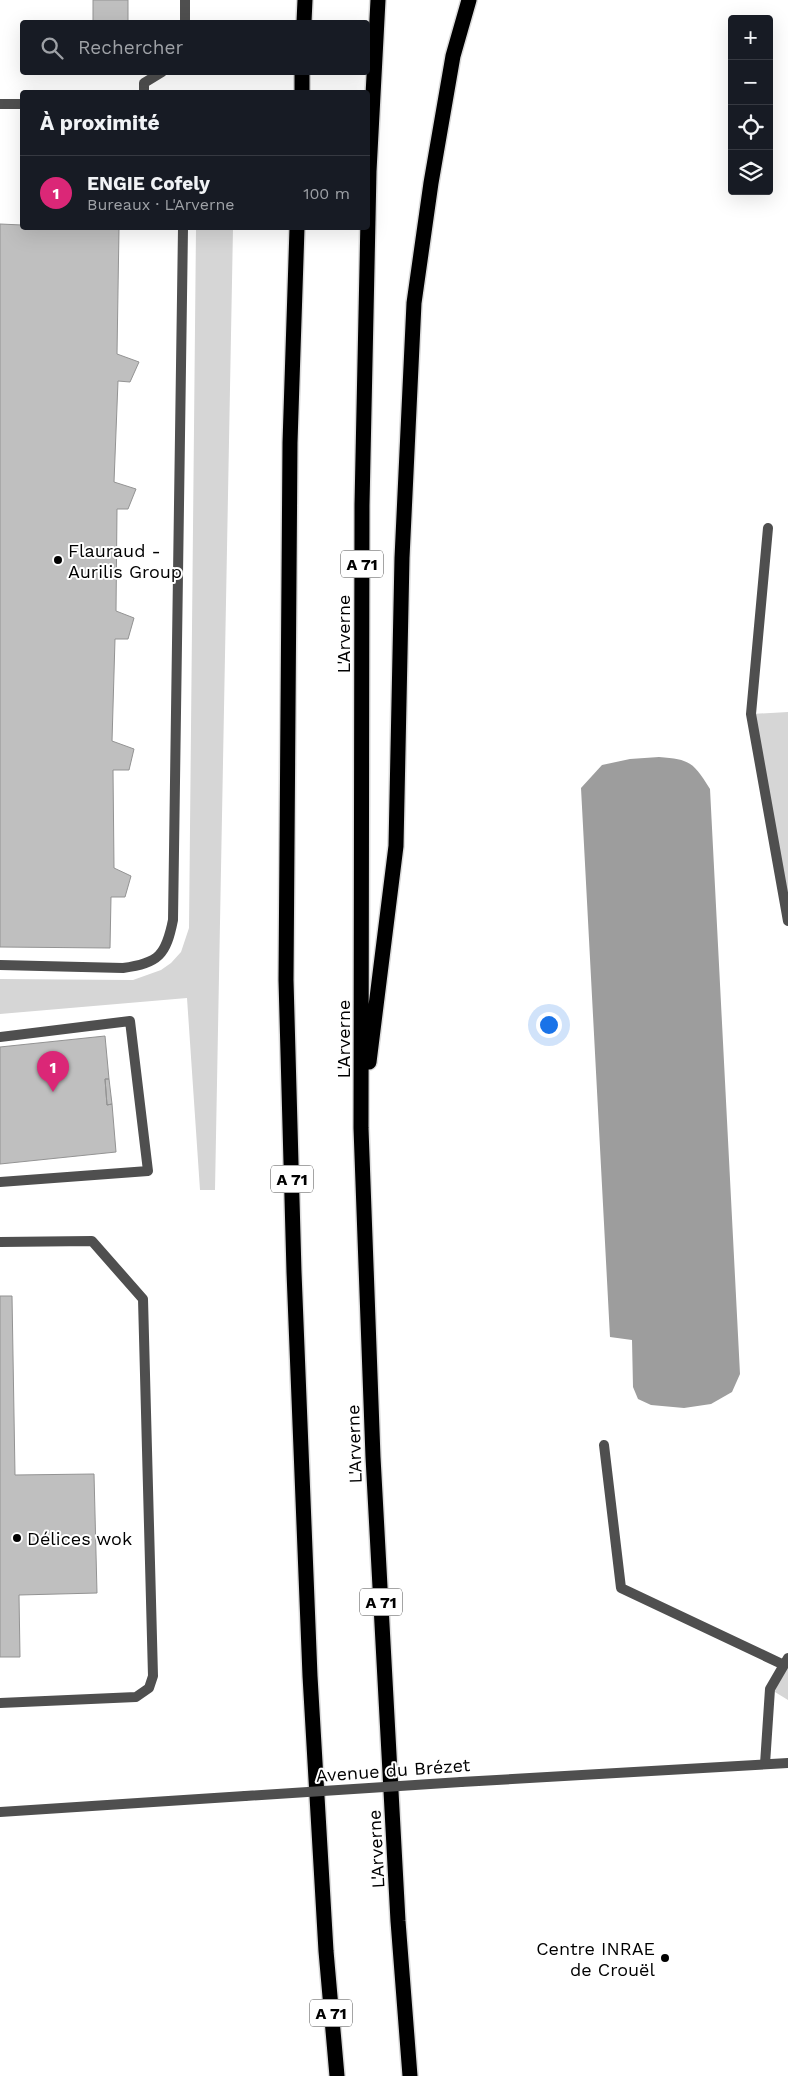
<!DOCTYPE html>
<html lang="fr">
<meta charset="utf-8">
<style>
:root{--surface:#171b24;--page:#20242c;--text:#f1f3f6;--muted:#9ea1a6;--line:#363941;--accent:#db2777}
body{margin:0;font-family:"Work Sans",sans-serif;background:var(--page);color:var(--text)}
.controls{position:absolute;right:15px;top:15px;display:grid;overflow:hidden;border-radius:5px;box-shadow:0 5px 20px #0002}
.controls button{width:45px;height:45px;display:grid;place-items:center;padding:0;border:0;border-bottom:1px solid var(--line);background:var(--surface);color:var(--text);font:25px sans-serif}
.you{position:absolute;left:548px;top:1024px;width:18px;height:18px;margin:-12px;border:4px solid #fff;border-radius:50%;background:#1a73e8;box-shadow:0 0 0 8px #1a73e833}
.badge{display:grid;place-items:center;width:32px;height:32px;border-radius:50%;background:var(--accent);color:#fff;font-size:16px;font-weight:700}
.pin{position:absolute;translate:-50% -41px;filter:drop-shadow(0 1px 2px #0008)}
.pin::after{content:'';position:absolute;top:26px;width:18px;height:15px;background:inherit;clip-path:polygon(0 0,100% 0,50% 100%)}
.list{margin:0;padding:0;list-style:none}
h2{display:flex;justify-content:space-between;align-items:center;height:65px;margin:0;padding:0 20px;font-size:21px}
h2 small{font-size:16px;font-weight:400;color:var(--muted)}
.list li{display:grid;grid-template-columns:32px 1fr auto;gap:15px;align-items:center;box-sizing:border-box;height:75px;padding:0 20px;border-top:1px solid var(--line)}
.list b{display:block;font-size:19px;white-space:nowrap}
.list p{margin:0;font-size:16px;white-space:nowrap;color:var(--muted)}
.list em{font-size:16px;font-style:normal;color:var(--muted)}
.icon{flex:none;width:28px;height:28px;fill:none;stroke:currentColor;stroke-width:2;stroke-linecap:round;stroke-linejoin:round}
.map{position:relative;flex:none;width:788px;height:2076px;overflow:hidden}
.search{position:absolute;background:var(--surface);box-shadow:0 5px 20px #0002;left:20px;top:20px;width:350px;height:55px;display:flex;align-items:center;gap:12px;box-sizing:border-box;padding:0 18px;border-radius:5px;color:var(--muted);font-size:19px}
.panel{position:absolute;background:var(--surface);box-shadow:0 5px 20px #0002;left:20px;top:90px;width:350px;height:140px;border-radius:5px}
.map>svg:first-child{display:block}
.green{fill:#d6d6d6}
.water{fill:#9d9d9d}
.building{fill:#bfbfbf;stroke:#939393}
.lines{fill:none;stroke-linecap:round;stroke-linejoin:round}
.motorway-casing{stroke:#dbdbdb;stroke-width:18}
.service{stroke:#4f4f4f;stroke-width:10}
.tertiary{stroke:#4f4f4f;stroke-width:10}
.motorway{stroke:#000;stroke-width:15}
.tertiary-bridge{stroke:#4f4f4f;stroke-width:10}
.poi-dot{fill:#000;stroke:#fff;stroke-width:2}
.labels{text-anchor:middle;dominant-baseline:central;stroke-width:4;stroke-linejoin:round;paint-order:stroke}
.shield{fill:#fff;stroke:#4c4c4c;stroke-width:1}
.shield-label{font-size:16px;font-weight:bold;fill:#000}
.poi-label{font-size:18px;fill:#000;stroke:#fff;text-anchor:start}
.street-label{font-size:18px;fill:#000;stroke:#fff}
</style>
<div class="map">
<svg width="788" height="2076" viewBox="0 0 788 2076">
<rect width="100%" height="100%" fill="#fff"/>
<path class="green" d="M 196,228 L 233,228 L 215,1190 L 200,1190 L 187,998 L 0,1014 L 0,979 L 133,980 L 161,970 L 171,963 L 181,952 L 189,928 Z
M 788,712 L 788,921 L 751,714 Z
M 788,1658 L 788,1700 L 770,1689 Z"/>
<path class="water" d="M 659,757 C 690,759 694,763 710,789 L 740,1374 L 732,1392 L 711,1404 L 684,1408 L 651,1405 L 638,1399 L 633,1387 L 632,1340 L 610,1337 L 581,788 L 602,765 L 630,759 Z"/>
<path class="building" d="M 93,0 L 128,0 L 128,22 L 93,22 Z
M 0,224 L 22,225 L 22,228 L 119,228 L 117,354 L 139,362 L 130,382 L 118,381 L 114,482 L 136,489 L 128,509 L 117,509 L 116,611 L 134,618 L 128,639 L 115,639 L 112,741 L 134,749 L 129,770 L 113,770 L 114,868 L 131,876 L 125,897 L 111,897 L 110,948 L 0,947 Z
M 105,1036 L 109,1079 L 105,1079 L 107,1105 L 112,1104 L 116,1152 L 0,1164 L 0,1047 Z
M 105,1079 L 109,1079 L 112,1104 L 107,1105 Z
M 0,1296 L 12,1296 L 15,1475 L 94,1474 L 97,1593 L 19,1595 L 20,1657 L 0,1657 Z"/>
<g class="lines">
<g class="motorway-casing">
<path id="motorway" d="M 378,0 L 369,171 L 362,505 L 361,1128 L 373,1457 L 398,1921 L 410,2076
M 304,22 L 305,0
M 302,92 L 302,72
M 297,228 L 290,443 L 286,980 L 294,1272 L 310,1676 L 326,1951 L 337,2076
M 369,1062 L 396,846 L 402,558 L 414,303 L 431,183 L 453,56 L 469,0"/>
</g>
<path class="service" d="M 185,22 L 185,0
M 144,92 L 144,83 L 162,72
M 0,104 L 22,104
M 768,528 L 751,714 L 788,921
M 0,965 L 123,968 C 159,963 166,955 173,920 L 183,228
M 0,1037 L 130,1021 L 148,1171 L 0,1182
M 0,1242 L 92,1241 L 143,1299 L 153,1676 L 149,1688 L 136,1697 L 0,1703
M 604,1445 L 621,1588 L 784,1665
M 765,1764 L 770,1689 L 788,1658"/>
<path class="tertiary" d="M 461,1782 L 788,1763
M 0,1812 L 245,1796"/>
<use href="#motorway" class="motorway"/>
<path class="tertiary-bridge" d="M 245,1796 L 461,1782"/>
</g>
<g class="poi-dot">
<circle cx="58" cy="560" r="5"/>
<circle cx="17" cy="1538" r="5"/>
<circle cx="665" cy="1958" r="5"/>
</g>
<g class="labels">
<g class="shield">
<rect x="341" y="550.5" width="42" height="27" rx="4"/>
<rect x="271" y="1165.5" width="42" height="27" rx="4"/>
<rect x="360" y="1588.5" width="42" height="27" rx="4"/>
<rect x="310" y="1999.5" width="42" height="27" rx="4"/>
</g>
<g class="shield-label">
<text x="362" y="564">A 71</text>
<text x="292" y="1179">A 71</text>
<text x="381" y="1602">A 71</text>
<text x="331" y="2013">A 71</text>
</g>
<g class="poi-label">
<text x="68" y="550">Flauraud -<tspan x="68" dy="21">Aurilis Group</tspan></text>
<text x="27" y="1538">Délices wok</text>
<text x="655" y="1948" text-anchor="end">Centre INRAE<tspan x="655" dy="21">de Crouël</tspan></text>
</g>
<g class="street-label">
<text transform="translate(343 634) rotate(-90)">L'Arverne</text>
<text transform="translate(343 1039) rotate(-90)">L'Arverne</text>
<text transform="translate(354 1444) rotate(-92)">L'Arverne</text>
<text transform="translate(393 1770) rotate(-4)">Avenue du Brézet</text>
<text transform="translate(376 1849) rotate(-93)">L'Arverne</text>
</g>
</g>
</svg>
<div class="controls">
<button>+</button>
<button>−</button>
<button><svg class="icon" aria-label="locate" viewBox="0 0 24 24"><circle cx="12" cy="12" r="6"/><path d="M12 2v4M12 18v4M2 12h4M18 12h4"/></svg></button>
<button><svg class="icon" aria-label="layers" viewBox="0 0 24 24"><path d="M12 4l9 5-9 5-9-5zM3 14l9 5 9-5"/></svg></button>
</div>
<div class="you"></div>
<div class="pin badge" style="left:53px;top:1092px">1</div>
<div class="search"><svg class="icon" aria-label="search" viewBox="0 0 24 24"><circle cx="10" cy="10" r="6"/><path d="M15 15l6 6"/></svg>Rechercher</div>
<section class="panel">
<h2>À proximité<small></small></h2>
<ul class="list">
<li><span class="badge">1</span><div><b>ENGIE Cofely</b><p>Bureaux · L'Arverne</p></div><em>100 m</em></li>
</ul>
</section>
</div>
